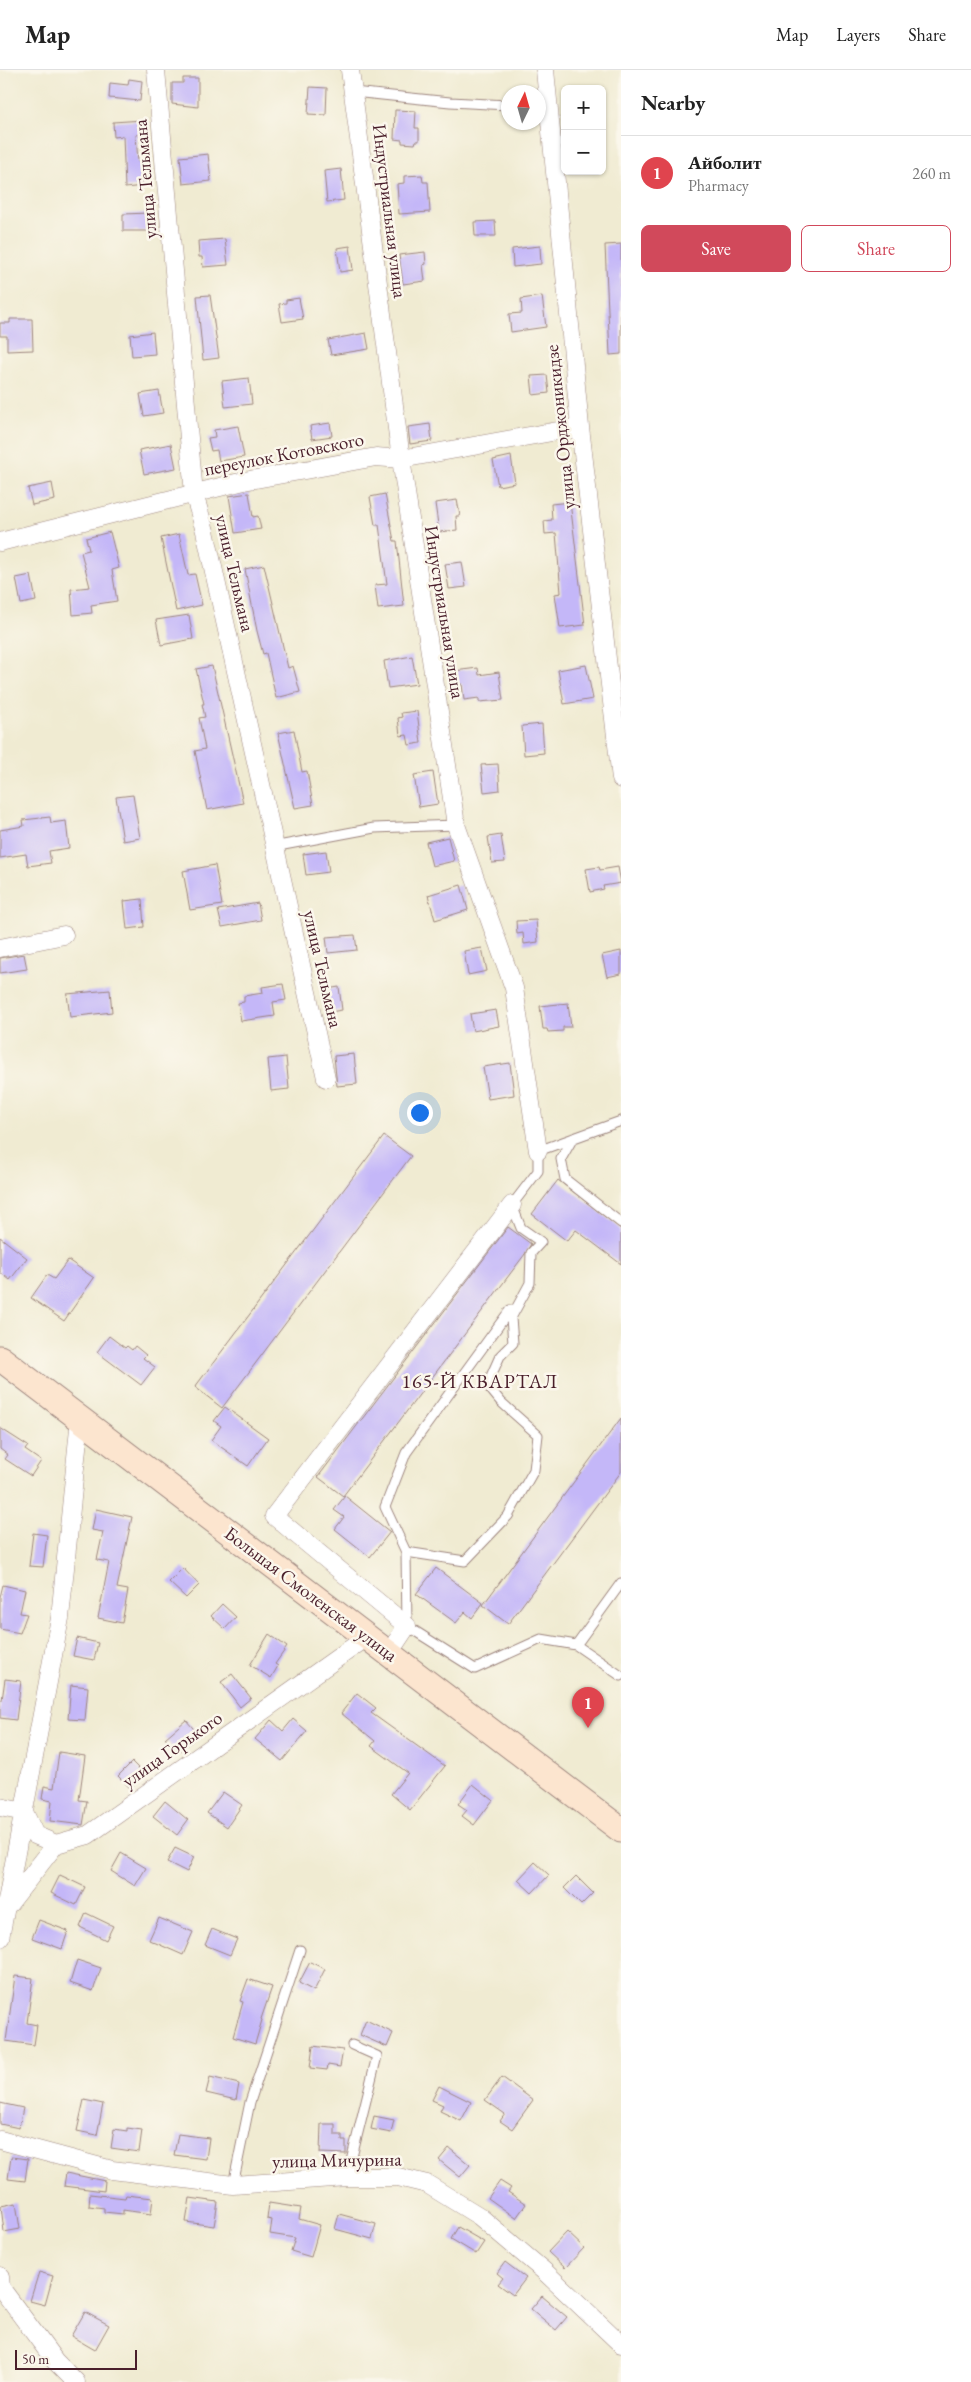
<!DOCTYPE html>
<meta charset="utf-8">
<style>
:root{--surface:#fff;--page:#f6f6f6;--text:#222;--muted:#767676;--line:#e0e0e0;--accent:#d1495b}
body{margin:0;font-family:"EB Garamond",serif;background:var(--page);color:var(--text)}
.controls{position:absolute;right:15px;top:15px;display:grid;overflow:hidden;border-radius:8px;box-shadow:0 1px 4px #0004}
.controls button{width:45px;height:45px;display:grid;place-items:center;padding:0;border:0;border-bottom:1px solid var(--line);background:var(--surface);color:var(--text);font:25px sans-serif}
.compass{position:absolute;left:501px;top:15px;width:45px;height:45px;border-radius:50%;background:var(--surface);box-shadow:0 1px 4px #0004;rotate:5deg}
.scale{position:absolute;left:15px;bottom:12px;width:122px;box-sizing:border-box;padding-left:5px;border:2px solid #4a1f2b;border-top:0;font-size:14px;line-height:18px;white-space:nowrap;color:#4a1f2b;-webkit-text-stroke:4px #fbf7ec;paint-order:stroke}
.you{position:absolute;left:419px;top:1042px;width:18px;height:18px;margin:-12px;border:4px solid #fff;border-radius:50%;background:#1a73e8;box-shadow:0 0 0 8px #1a73e833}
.badge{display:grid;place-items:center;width:32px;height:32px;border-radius:50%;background:var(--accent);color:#fff;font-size:16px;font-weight:700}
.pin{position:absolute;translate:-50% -41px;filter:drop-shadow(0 1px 2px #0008)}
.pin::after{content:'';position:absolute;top:26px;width:18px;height:15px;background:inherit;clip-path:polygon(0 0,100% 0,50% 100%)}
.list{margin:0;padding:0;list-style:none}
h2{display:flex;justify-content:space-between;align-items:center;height:65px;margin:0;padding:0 20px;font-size:21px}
h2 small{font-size:16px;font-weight:400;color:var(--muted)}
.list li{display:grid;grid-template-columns:32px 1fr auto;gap:15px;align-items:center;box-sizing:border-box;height:75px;padding:0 20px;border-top:1px solid var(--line)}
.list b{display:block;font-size:19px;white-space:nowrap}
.list p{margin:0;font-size:16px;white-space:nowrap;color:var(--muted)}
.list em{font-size:16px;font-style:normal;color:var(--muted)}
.actions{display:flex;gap:10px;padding:15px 20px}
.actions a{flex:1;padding:11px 0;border:1px solid var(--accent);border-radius:8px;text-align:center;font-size:18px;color:var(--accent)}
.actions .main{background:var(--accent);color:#fff}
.map{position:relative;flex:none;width:621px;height:2312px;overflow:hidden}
header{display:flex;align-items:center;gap:30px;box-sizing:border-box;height:70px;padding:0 25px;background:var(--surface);border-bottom:1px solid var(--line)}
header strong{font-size:24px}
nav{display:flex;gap:28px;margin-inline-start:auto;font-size:18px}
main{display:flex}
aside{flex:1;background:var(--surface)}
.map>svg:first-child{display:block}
.building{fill:#c4b7f8}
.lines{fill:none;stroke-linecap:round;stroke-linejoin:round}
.lane-casing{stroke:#9d857e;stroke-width:11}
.street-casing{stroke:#9d857e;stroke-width:19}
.secondary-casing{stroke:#9d857e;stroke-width:27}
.lane{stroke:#fff;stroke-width:9}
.street{stroke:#fff;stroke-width:18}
.secondary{stroke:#fce5cf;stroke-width:25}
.labels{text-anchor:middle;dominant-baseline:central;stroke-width:5;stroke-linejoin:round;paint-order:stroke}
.street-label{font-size:19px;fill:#4a1f2b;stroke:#fbf7ec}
.neighbourhood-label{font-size:20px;letter-spacing:1px;fill:#4a1f2b;stroke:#fbf7ec}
</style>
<header>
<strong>Map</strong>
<nav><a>Map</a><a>Layers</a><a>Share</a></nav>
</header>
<main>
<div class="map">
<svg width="621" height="2312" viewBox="0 0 621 2312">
<rect width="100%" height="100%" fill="#fbf7ec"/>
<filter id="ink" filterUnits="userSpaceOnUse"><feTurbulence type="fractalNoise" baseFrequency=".02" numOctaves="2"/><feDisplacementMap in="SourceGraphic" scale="10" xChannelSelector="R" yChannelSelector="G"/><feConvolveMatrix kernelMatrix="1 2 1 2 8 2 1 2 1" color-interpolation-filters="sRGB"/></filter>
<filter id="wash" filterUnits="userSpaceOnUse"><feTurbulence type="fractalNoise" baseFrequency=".0096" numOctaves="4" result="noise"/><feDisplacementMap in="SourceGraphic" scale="20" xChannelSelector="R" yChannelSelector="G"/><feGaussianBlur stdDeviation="1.12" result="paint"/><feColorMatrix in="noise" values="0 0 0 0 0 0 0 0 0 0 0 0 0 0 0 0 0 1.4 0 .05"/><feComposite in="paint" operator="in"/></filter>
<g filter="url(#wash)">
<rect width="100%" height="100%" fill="#f0ebd2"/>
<g id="blocks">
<path class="building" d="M 183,8 L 198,8 L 198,37 L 172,34 L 172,13 L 183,13 Z
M 129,9 L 142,11 L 140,31 L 109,28 L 110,13 L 128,15 Z
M 310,17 L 327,18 L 326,45 L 308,44 Z
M 395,40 L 416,41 L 415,58 L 419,58 L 419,71 L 416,71 L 415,74 L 402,73 L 402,70 L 394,69 Z
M 143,50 L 144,64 L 136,65 L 138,92 L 140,92 L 143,116 L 125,118 L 123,66 L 114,67 L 113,52 Z
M 208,84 L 211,111 L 183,114 L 180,87 Z
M 341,99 L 344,130 L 327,132 L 324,101 Z
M 422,105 L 423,112 L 428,112 L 430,142 L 399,144 L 397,114 L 404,113 L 404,106 Z
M 149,143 L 150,161 L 123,161 L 123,144 Z
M 495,151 L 496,166 L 475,166 L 474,152 Z
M 225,169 L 228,195 L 203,197 L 202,187 L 199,187 L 198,171 Z
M 621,174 L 621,284 L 610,285 L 605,175 Z
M 350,176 L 353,200 L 340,202 L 337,178 Z
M 540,176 L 541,194 L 513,197 L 512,179 Z
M 425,182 L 426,194 L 423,195 L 425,211 L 403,214 L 399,185 Z
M 210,225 L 219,288 L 203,290 L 197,226 Z
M 542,226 L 546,257 L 511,262 L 509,244 L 522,243 L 521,229 Z
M 299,228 L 303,249 L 282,252 L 279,234 L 286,233 L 286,230 Z
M 10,249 L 32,249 L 33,280 L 7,281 L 7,266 L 0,266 L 0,253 L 10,253 Z
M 153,262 L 155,284 L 132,286 L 130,265 Z
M 366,263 L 369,279 L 331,285 L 328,270 Z
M 547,305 L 549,323 L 533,325 L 531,306 Z
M 249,308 L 252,334 L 225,337 L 222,311 Z
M 159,321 L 163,343 L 144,346 L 140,324 Z
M 330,353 L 332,366 L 312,369 L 310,356 Z
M 430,354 L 432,371 L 410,374 L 408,357 Z
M 238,356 L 244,387 L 219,391 L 217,380 L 211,381 L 208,368 L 215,367 L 214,360 Z
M 171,374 L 176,398 L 144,404 L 139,380 Z
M 511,386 L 515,413 L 498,416 L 493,390 Z
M 52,413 L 55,430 L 32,435 L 28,418 Z
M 249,423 L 253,447 L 258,446 L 261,459 L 235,463 L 229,426 Z
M 385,424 L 394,471 L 397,471 L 404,536 L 378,539 L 375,515 L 387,514 L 379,455 L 375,455 L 370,427 Z
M 457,430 L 460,446 L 456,446 L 457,460 L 439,462 L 435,433 Z
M 570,432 L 585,555 L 560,558 L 555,524 L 561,523 L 556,463 L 545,464 L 544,451 L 552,450 L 551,434 Z
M 110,462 L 119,498 L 112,500 L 117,531 L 91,535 L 92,543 L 73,545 L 71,519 L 90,517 L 81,482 L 89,480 L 86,468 Z
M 179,464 L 188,505 L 195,504 L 202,535 L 176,541 L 161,468 Z
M 462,492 L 466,517 L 449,519 L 445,494 Z
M 264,495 L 288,598 L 293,596 L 300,622 L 276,628 L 266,583 L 263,584 L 257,561 L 245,499 Z
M 31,505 L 36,531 L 21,534 L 16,508 Z
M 189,545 L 193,569 L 161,575 L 156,550 Z
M 412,586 L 417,614 L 388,618 L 384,591 Z
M 586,595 L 593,629 L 564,634 L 558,600 Z
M 212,596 L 243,733 L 207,740 L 195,681 L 205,679 L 199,648 L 205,647 L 202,634 L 204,634 L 196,599 Z
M 478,598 L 479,605 L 499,602 L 503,630 L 479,632 L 479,628 L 464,630 L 462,614 L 456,615 L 454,601 Z
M 417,641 L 421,673 L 409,675 L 407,665 L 400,666 L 398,648 L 402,647 L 401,643 Z
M 542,654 L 544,683 L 524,685 L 522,656 Z
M 294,660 L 302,702 L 307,701 L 313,735 L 295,738 L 278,663 Z
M 498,694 L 500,720 L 484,722 L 481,695 Z
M 433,702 L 438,734 L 419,737 L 414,705 Z
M 133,725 L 140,768 L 123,771 L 116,727 Z
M 50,747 L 51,753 L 66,751 L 69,778 L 49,781 L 51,793 L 28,796 L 26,784 L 0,788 L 0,760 L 24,756 L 23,750 Z
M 501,765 L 505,792 L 492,793 L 488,767 Z
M 448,767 L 454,791 L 432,796 L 426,772 Z
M 326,781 L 329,802 L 306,805 L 303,784 Z
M 215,795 L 222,835 L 190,840 L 183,801 Z
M 599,797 L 600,800 L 618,797 L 621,813 L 603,816 L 604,819 L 590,822 L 586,799 Z
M 461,815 L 468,840 L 435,850 L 428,825 Z
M 142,829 L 144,857 L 127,859 L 124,831 Z
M 258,833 L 261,850 L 222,857 L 218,840 Z
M 536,850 L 538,872 L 524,874 L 523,863 L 517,864 L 516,851 Z
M 355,865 L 357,880 L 328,883 L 326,867 Z
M 482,878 L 487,901 L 468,905 L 464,881 Z
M 621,881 L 621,904 L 607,907 L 602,885 Z
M 24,884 L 27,899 L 0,903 L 0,888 Z
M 283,914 L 286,930 L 273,932 L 275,946 L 241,951 L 238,933 L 244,932 L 244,926 L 263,923 L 262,917 Z
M 339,917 L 342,940 L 330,942 L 327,919 Z
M 110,920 L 112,942 L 70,947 L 67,924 Z
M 568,933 L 571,957 L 563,957 L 563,961 L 548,962 L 547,959 L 543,959 L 540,936 Z
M 496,940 L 499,956 L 473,961 L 470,944 Z
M 354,984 L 357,1014 L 337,1016 L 334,986 Z
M 286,987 L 289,1019 L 271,1021 L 268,989 Z
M 510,993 L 514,1025 L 488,1029 L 483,997 Z
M 384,1066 L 411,1086 L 222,1338 L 195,1317 Z
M 558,1110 L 621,1159 L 621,1194 L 576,1160 L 567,1171 L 532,1144 Z
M 508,1157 L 531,1174 L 525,1184 L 343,1426 L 318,1407 Z
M 0,1167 L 27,1188 L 10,1210 L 0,1202 Z
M 68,1190 L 94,1208 L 64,1251 L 31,1228 L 47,1205 L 54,1209 Z
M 109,1266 L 125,1278 L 127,1276 L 132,1280 L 135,1276 L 146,1285 L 143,1288 L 155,1297 L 141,1315 L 97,1282 Z
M 225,1337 L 268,1368 L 248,1396 L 211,1370 L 221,1356 L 214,1351 Z
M 621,1348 L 621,1402 L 508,1554 L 483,1535 Z
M 0,1358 L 28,1376 L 25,1380 L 41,1391 L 31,1406 L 5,1389 L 8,1385 L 0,1379 Z
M 345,1426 L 390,1462 L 370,1487 L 335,1459 L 344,1447 L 334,1440 Z
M 96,1439 L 132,1447 L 117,1518 L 128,1520 L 122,1553 L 98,1548 L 109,1492 L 97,1490 L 103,1462 L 92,1460 Z
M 33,1463 L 47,1465 L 43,1497 L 29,1496 Z
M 183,1498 L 199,1515 L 186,1528 L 169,1512 Z
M 436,1498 L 483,1533 L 472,1548 L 465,1542 L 456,1553 L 416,1524 Z
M 3,1515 L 25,1520 L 20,1543 L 27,1544 L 20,1563 L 0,1559 L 0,1527 Z
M 222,1534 L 236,1547 L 225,1559 L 211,1546 Z
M 269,1564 L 287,1577 L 275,1594 L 278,1596 L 271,1608 L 250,1595 Z
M 77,1568 L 98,1573 L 94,1590 L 73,1586 Z
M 232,1604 L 251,1628 L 240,1637 L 221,1612 Z
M 5,1609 L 21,1611 L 16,1650 L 0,1648 L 0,1630 L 2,1630 Z
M 71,1615 L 88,1617 L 85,1650 L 68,1649 Z
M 357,1623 L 376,1638 L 371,1643 L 445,1696 L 410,1740 L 391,1724 L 408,1703 L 371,1676 L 375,1671 L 341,1643 Z
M 293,1649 L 307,1661 L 282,1691 L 255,1669 L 271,1650 L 283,1661 Z
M 186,1650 L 199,1665 L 177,1683 L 165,1668 Z
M 59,1682 L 85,1686 L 79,1730 L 87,1731 L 83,1755 L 50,1751 L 52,1731 L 42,1729 L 44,1716 L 54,1718 Z
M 132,1692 L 144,1704 L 130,1718 L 118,1706 Z
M 473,1714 L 493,1730 L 474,1755 L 462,1746 L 467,1740 L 458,1734 Z
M 223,1722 L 242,1735 L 227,1757 L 207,1743 Z
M 165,1731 L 188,1750 L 177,1765 L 153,1746 Z
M 175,1778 L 194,1787 L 187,1802 L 167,1792 Z
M 121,1783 L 146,1798 L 135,1816 L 111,1801 Z
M 535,1792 L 549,1805 L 532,1823 L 518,1810 Z
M 60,1805 L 85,1817 L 76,1835 L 51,1823 Z
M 576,1806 L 593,1823 L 581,1835 L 564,1818 Z
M 86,1843 L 113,1856 L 106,1870 L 80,1857 Z
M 159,1848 L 193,1862 L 183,1885 L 149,1870 Z
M 39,1850 L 68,1861 L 62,1879 L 32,1868 Z
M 212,1859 L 237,1869 L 230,1885 L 205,1875 Z
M 77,1890 L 101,1898 L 93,1921 L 70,1913 Z
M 310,1892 L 325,1899 L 314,1921 L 299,1913 Z
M 15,1906 L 33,1908 L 27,1953 L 37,1955 L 34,1975 L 6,1971 Z
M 248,1909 L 272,1917 L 261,1949 L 262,1950 L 255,1974 L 233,1967 L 243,1932 L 240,1931 Z
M 366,1950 L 393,1963 L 387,1977 L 360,1965 Z
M 313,1976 L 343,1980 L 340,1997 L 328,1995 L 327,2000 L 310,1998 Z
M 210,2007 L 239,2014 L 236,2030 L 206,2023 Z
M 502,2007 L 533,2030 L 512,2059 L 500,2051 L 505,2044 L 485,2030 Z
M 439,2016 L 471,2032 L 461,2051 L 440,2041 L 443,2035 L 432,2030 Z
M 84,2030 L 103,2034 L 97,2065 L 77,2061 Z
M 0,2033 L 23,2038 L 19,2058 L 0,2054 Z
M 374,2046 L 394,2050 L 391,2063 L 371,2059 Z
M 321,2054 L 335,2054 L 335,2065 L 342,2065 L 342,2071 L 346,2071 L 346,2084 L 320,2083 Z
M 127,2058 L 142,2060 L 139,2082 L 111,2078 L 114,2059 L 127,2061 Z
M 178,2064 L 209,2068 L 206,2089 L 174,2085 Z
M 449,2078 L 470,2095 L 460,2107 L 439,2090 Z
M 11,2087 L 28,2089 L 25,2111 L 8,2109 Z
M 66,2103 L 105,2111 L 104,2121 L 64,2116 Z
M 500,2111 L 511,2118 L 508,2122 L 526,2134 L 516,2148 L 488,2128 Z
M 90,2124 L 125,2128 L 126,2125 L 153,2128 L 151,2144 L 123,2140 L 123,2144 L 104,2142 L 104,2138 L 89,2136 Z
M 190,2128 L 218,2132 L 214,2156 L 186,2152 Z
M 16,2133 L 20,2159 L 4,2162 L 1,2136 Z
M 269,2133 L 301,2138 L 299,2149 L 320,2155 L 311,2187 L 291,2181 L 295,2168 L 270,2164 L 272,2150 L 267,2149 Z
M 339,2144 L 376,2154 L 372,2169 L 335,2159 Z
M 458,2157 L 484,2172 L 476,2184 L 451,2169 Z
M 567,2162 L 584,2178 L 565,2198 L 548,2182 Z
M 505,2192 L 526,2208 L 513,2225 L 498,2214 L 503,2208 L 497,2203 Z
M 39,2202 L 53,2206 L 45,2235 L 30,2231 Z
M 542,2226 L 567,2247 L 556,2260 L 531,2239 Z
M 85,2242 L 109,2255 L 95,2280 L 71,2266 Z"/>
</g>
</g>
<g filter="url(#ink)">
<use href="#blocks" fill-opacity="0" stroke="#9d857e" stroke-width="1"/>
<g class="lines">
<g class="lane-casing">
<path id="lane" d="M 353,22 L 450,32 L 508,35
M 273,777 L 374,758 L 456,755
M 573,1068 L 561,1089 L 565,1109 L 621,1153
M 510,1240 L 406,1383 L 385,1437 L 406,1482 L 407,1556 L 475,1599 L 541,1569 L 576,1575 L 621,1606
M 406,1482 L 465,1491 L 508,1446 L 534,1400 L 538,1365 L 501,1332 L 487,1315 L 500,1286 L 513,1273 L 511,1248 L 530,1213 L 531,1183 L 541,1172 L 521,1158 L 512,1135 L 538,1101 L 538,1081 L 621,1051
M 576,1575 L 621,1513
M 347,2107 L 377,1986 L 352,1975
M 233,2115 L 250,2032 L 300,1880"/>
</g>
<g class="street-casing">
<path id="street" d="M 156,0 L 194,424 L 205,461 L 326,1008
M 350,0 L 401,389 L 456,755 L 514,918 L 538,1081
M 545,0 L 580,357 L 621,709
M 0,472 L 244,411 L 376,387 L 401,389 L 580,357
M 0,878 L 64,865
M 389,1583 L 407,1556 L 274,1446 L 512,1135
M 0,1737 L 24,1742 L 35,1765 L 56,1774 L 88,1765 L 367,1567
M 9,1834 L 56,1774
M 0,1868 L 60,1548 L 80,1348
M 0,2070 L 112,2100 L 233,2115 L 347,2107 L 398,2107 L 427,2114 L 479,2146 L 544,2201 L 621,2274
M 0,2206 L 1,2218 L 55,2291 L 76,2312"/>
</g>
<g class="secondary-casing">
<path id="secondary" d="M 0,1288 L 621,1760"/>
</g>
<use href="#lane" class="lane"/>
<use href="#street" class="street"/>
<use href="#secondary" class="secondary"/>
</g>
</g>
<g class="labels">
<g class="street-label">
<text transform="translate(145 109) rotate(-95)">улица Тельмана</text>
<text transform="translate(390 141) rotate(83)">Индустриальная улица</text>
<text transform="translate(560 357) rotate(-96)">улица Орджоникидзе</text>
<text transform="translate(284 384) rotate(-11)">переулок Котовского</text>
<text transform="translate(235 503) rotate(77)">улица Тельмана</text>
<text transform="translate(445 542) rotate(81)">Индустриальная улица</text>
<text transform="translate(323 899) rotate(77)">улица Тельмана</text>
<text transform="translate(311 1524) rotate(37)">Большая Смоленская улица</text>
<text transform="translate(172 1679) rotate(-35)">улица Горького</text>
<text transform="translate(337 2090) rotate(-1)">улица Мичурина</text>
</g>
<g class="neighbourhood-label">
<text x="480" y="1311">165-Й КВАРТАЛ</text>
</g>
</g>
</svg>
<div class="controls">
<button>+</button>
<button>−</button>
</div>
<svg class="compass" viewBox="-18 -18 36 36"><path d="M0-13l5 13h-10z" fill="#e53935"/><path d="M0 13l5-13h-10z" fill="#767676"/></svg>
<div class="scale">50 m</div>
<div class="you"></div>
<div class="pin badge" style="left:588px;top:1658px;background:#e0444e">1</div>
</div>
<aside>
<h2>Nearby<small></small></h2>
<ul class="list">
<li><span class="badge" style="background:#e0444e">1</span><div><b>Айболит</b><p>Pharmacy</p></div><em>260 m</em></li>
</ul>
<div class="actions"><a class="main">Save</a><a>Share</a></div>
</aside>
</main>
